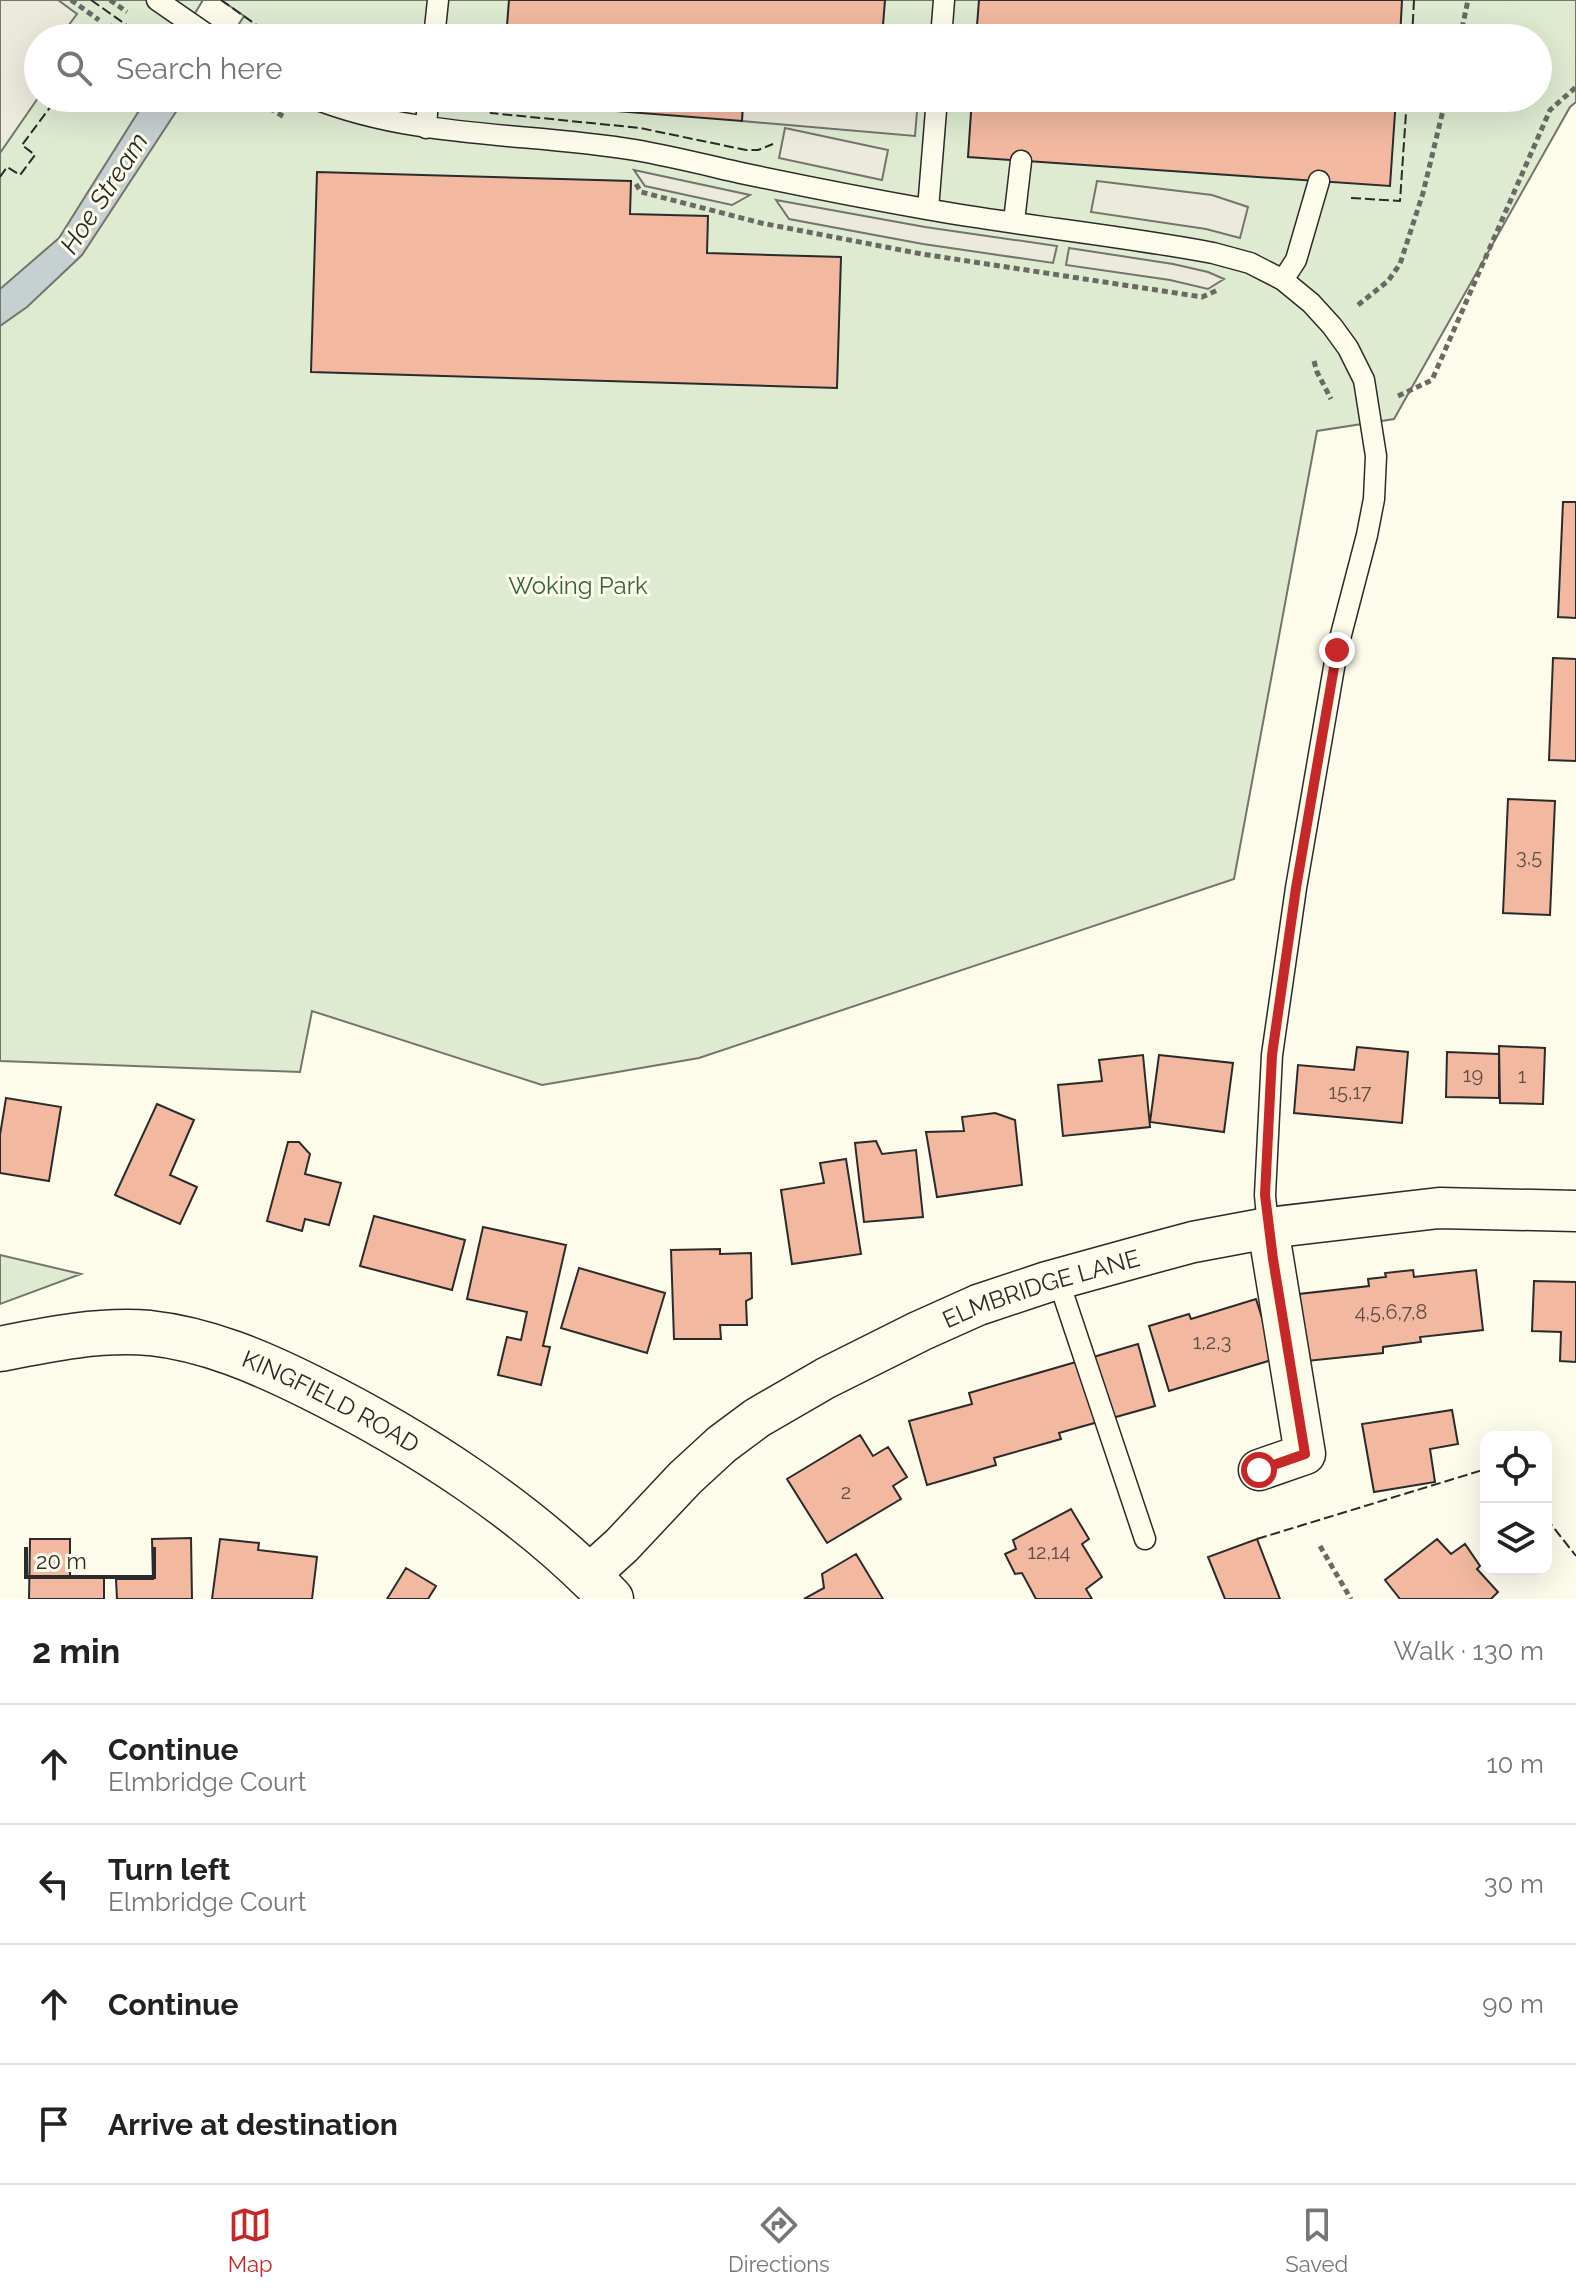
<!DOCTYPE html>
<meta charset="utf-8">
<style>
:root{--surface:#fff;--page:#f6f6f6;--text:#222;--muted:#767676;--line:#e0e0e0;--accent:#c62828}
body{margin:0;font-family:Raleway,sans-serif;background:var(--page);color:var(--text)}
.controls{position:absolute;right:24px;bottom:24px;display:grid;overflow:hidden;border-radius:16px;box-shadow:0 8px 32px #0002}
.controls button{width:72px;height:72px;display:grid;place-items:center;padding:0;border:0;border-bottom:2px solid var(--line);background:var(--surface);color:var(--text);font:40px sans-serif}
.scale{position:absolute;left:24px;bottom:20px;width:132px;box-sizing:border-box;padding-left:8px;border:4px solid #2b2b2b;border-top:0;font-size:22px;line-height:28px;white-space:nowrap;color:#2b2b2b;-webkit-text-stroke:6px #fdfbea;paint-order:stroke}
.stop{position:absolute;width:24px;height:24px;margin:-18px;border:6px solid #c62828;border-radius:50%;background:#fff}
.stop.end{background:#c62828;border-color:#fff;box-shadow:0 2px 8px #0008}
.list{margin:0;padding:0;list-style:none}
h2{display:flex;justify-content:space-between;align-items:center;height:104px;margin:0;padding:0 32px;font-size:34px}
h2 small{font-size:26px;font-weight:400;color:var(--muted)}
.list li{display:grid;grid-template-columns:52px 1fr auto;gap:24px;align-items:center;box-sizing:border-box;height:120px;padding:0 32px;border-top:2px solid var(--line)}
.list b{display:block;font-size:30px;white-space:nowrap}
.list p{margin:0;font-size:26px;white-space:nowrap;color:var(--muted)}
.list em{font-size:26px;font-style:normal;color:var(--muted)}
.icon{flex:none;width:44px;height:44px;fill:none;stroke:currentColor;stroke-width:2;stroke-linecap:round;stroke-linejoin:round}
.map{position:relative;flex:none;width:1576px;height:1599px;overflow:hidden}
.search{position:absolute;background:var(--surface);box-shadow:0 8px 32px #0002;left:24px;right:24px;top:24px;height:88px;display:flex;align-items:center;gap:20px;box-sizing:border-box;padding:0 28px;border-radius:44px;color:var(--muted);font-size:30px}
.sheet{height:584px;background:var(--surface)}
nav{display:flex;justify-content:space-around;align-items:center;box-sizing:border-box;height:112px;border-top:2px solid var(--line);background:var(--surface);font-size:22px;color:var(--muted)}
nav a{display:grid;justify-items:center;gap:4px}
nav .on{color:var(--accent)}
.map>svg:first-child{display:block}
.green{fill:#deebd1;stroke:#74746e;stroke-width:2;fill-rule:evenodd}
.parking{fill:#eceadb;stroke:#74746e;stroke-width:2}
.water{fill:#c7d0d0;stroke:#74746e;stroke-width:2}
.pier{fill:#fdfbea;stroke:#74746e;stroke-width:2}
.building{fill:#f2b8a0;stroke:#2b2b2b;stroke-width:2}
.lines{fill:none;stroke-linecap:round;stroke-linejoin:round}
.lane-casing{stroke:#2b2b2b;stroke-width:23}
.street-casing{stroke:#2b2b2b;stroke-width:43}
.primary-casing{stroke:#2b2b2b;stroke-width:47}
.path{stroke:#6a6964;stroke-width:5;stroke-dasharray:6 4;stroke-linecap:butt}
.lane{stroke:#fdfbea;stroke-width:20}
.street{stroke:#fdfbea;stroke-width:40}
.primary{stroke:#fdfbea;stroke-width:44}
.fence{stroke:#2b2b2b;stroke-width:2;stroke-dasharray:10 4;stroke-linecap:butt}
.route{stroke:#c62828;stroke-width:10}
.labels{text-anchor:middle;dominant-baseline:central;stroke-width:6;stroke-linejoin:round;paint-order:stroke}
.number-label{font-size:20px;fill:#5d4e48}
.park-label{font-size:24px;fill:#34623c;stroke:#fdfbea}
.street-label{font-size:24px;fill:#2b2b2b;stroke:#fdfbea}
.water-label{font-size:26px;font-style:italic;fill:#2b2b2b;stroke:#fdfbea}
</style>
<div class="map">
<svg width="1576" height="1599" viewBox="0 0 1576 1599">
<rect width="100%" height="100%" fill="#fdfbea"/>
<path class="green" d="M 0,0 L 1576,0 L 1576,102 L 1570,107 L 1394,419 L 1317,431 L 1234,879 L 699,1058 L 542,1085 L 312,1011 L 300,1072 L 0,1061 ZM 38,38 L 1538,38 L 1538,98 L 38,98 Z
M 0,1255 L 81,1274 L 0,1304 Z"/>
<path class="parking" d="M 0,0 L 58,0 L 77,14 L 59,38 L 38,38 L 38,98 L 0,153 Z
M 743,98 L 918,98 L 915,136 L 742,121 Z
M 785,128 L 888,150 L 882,180 L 779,158 Z
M 634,170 L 750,195 L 732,205 L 645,186 Z
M 1097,181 L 1212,195 L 1248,207 L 1240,238 L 1206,229 L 1091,212 Z
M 776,200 L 925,227 L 1057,246 L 1053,263 L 923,244 L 789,219 Z
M 1069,248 L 1173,264 L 1208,272 L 1224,279 L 1208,289 L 1170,280 L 1066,265 Z"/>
<path class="water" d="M 147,98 L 185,98 L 82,255 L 27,307 L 0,326 L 0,289 L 59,238 Z"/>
<path class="pier" d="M 203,0 L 221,0 L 244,16 L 230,38 L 180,38 Z"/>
<path class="building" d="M 509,0 L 885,0 L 882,38 L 788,38 L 749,35 L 748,38 L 506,38 Z
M 979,0 L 1402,0 L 1400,38 L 976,38 Z
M 501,98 L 743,98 L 742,121 L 501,102 Z
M 972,98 L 1396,98 L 1390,186 L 968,157 Z
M 317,172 L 631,181 L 630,214 L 708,216 L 707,253 L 841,257 L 837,388 L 311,372 Z
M 1563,502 L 1576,502 L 1576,618 L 1558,617 Z
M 1553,658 L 1576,659 L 1576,761 L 1549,760 Z
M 1508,799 L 1555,801 L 1550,915 L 1503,913 Z
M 1499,1046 L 1545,1048 L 1543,1104 L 1500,1103 Z
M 1357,1047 L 1408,1052 L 1402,1123 L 1294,1113 L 1298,1065 L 1354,1070 Z
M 1447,1052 L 1499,1054 L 1499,1098 L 1446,1097 Z
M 1143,1055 L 1150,1127 L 1063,1136 L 1058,1085 L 1102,1081 L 1099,1060 Z
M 1159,1055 L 1233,1063 L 1224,1132 L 1150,1122 Z
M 6,1098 L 61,1107 L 49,1181 L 0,1173 L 0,1135 Z
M 157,1104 L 194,1120 L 170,1175 L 197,1187 L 180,1224 L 115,1195 Z
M 995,1113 L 1015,1120 L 1022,1185 L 937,1197 L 926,1132 L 964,1131 L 962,1117 Z
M 876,1141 L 882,1154 L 916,1150 L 923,1217 L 864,1222 L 855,1143 Z
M 288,1142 L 299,1142 L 310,1154 L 305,1174 L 341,1183 L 329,1225 L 305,1219 L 302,1231 L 267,1221 Z
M 846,1159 L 861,1254 L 792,1264 L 781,1190 L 824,1183 L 820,1163 Z
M 374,1216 L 465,1240 L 452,1290 L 360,1266 Z
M 483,1227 L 566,1245 L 543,1346 L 550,1347 L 541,1385 L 498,1375 L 507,1337 L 521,1340 L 527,1312 L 467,1299 Z
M 720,1249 L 720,1254 L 751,1253 L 752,1298 L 746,1301 L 747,1325 L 720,1325 L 721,1339 L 674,1339 L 671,1250 Z
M 579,1268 L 665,1293 L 647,1353 L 561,1328 Z
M 1413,1270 L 1414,1277 L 1476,1270 L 1483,1330 L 1420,1337 L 1421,1342 L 1383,1347 L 1383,1353 L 1307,1361 L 1299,1294 L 1369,1286 L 1368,1279 L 1386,1277 L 1385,1273 Z
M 1534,1281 L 1576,1282 L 1576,1362 L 1560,1361 L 1561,1332 L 1532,1331 Z
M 1256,1299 L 1275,1359 L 1169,1391 L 1149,1326 L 1189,1314 L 1191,1319 Z
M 1138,1344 L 1155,1406 L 1059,1433 L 1061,1439 L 994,1458 L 996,1465 L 927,1485 L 909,1421 L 972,1404 L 969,1393 Z
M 1452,1410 L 1458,1444 L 1430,1449 L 1435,1482 L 1374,1492 L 1362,1424 Z
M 860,1435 L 873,1456 L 888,1447 L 907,1477 L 893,1486 L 901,1499 L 827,1543 L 787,1479 Z
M 1071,1509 L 1089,1539 L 1082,1544 L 1102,1577 L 1086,1589 L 1092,1599 L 1036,1599 L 1022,1573 L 1015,1574 L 1005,1554 L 1016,1549 L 1013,1540 Z
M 191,1538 L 192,1599 L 117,1599 L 116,1579 L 153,1579 L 152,1539 Z
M 30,1539 L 70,1539 L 70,1577 L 104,1577 L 104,1599 L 29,1599 Z
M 220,1539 L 259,1543 L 258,1550 L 317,1557 L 312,1599 L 212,1599 Z
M 1257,1539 L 1280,1599 L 1225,1599 L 1208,1557 Z
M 1437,1539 L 1451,1554 L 1465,1544 L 1480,1566 L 1477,1569 L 1498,1592 L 1491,1599 L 1400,1599 L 1385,1580 Z
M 856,1554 L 883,1599 L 804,1599 L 824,1588 L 822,1574 Z
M 406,1568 L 436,1586 L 428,1599 L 387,1599 Z"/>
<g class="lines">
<g class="lane-casing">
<path id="lane" d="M 157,0 L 212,38
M 434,38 L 438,0
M 941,38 L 944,0
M 313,98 C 416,139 527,132 635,150 C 670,156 706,165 741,173 C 803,186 864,198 926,209 C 1021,226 1118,235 1213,253 L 1250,263 L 1283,280 L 1311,303 L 1332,326 L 1348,348 L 1364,380 L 1376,456 L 1374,499 L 1367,535 L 1337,650 L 1296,888 L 1272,1055 L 1265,1195 L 1268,1228
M 426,128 L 428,98
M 928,209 L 937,98
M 1014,221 L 1021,161
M 1283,280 L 1296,260 L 1319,181
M 1058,1279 L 1145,1539"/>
</g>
<g class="street-casing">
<g id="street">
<path d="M 1259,1470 L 1305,1454 L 1268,1228"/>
<path id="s1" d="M 589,1575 L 622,1545 L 685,1478 L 722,1444 L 757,1418 L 826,1378 L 920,1331 L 978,1305 L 1047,1282 L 1152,1253 L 1193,1242 L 1268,1228 L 1439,1208 L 1576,1211"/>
</g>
</g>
<g class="primary-casing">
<g id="primary">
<path id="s2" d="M 0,1349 C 50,1339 99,1329 150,1333 C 206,1339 260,1362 310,1387 C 417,1440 529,1512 611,1599"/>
</g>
</g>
<path class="path" d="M 71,0 L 99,20
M 110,0 L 127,12
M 1460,38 L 1468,0
M 252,98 L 286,118
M 636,184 L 641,192 L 761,223 L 922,254 L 1202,297 L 1218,290
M 1358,305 L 1388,281 L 1400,264 L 1423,193 L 1446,98
M 1314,361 L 1317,372 L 1331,399
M 1398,396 L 1432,380 L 1550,110 L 1576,87
M 1320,1546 L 1351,1599"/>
<use href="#lane" class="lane"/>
<use href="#street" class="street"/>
<use href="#primary" class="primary"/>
<path class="fence" d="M 91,0 L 145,38
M 221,0 L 275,38
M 102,38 L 112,24
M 1412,38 L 1414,0
M 484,98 L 491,113 L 640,128 L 746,150 L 758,150 L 773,144
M 0,177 L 7,167 L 20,175 L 35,155 L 22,145 L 57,98
M 1351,198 L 1400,201 L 1407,98
M 1546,1518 L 1576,1556
M 1257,1539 L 1486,1469"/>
</g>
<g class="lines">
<path class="route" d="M 1259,1470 L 1305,1454 L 1273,1259 L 1265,1195 L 1272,1055 L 1296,888 L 1337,650"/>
</g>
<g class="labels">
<g class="number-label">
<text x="1529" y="857">3,5</text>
<text x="1473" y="1075">19</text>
<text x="1522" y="1076">1</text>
<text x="1350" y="1092">15,17</text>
<text x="1391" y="1312">4,5,6,7,8</text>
<text x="1212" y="1342">1,2,3</text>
<text x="846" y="1492">2</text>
<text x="1049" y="1552">12,14</text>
</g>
<g class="park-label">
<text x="578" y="585">Woking Park</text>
</g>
<g class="street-label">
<text stroke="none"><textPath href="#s1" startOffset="544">ELMBRIDGE LANE</textPath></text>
<text stroke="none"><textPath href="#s2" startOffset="346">KINGFIELD ROAD</textPath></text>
</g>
<g class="water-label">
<text transform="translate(104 193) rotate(-57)">Hoe Stream</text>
</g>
</g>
</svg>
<div class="controls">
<button><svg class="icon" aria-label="locate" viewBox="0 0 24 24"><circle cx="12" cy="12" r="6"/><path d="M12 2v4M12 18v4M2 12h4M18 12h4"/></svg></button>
<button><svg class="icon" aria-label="layers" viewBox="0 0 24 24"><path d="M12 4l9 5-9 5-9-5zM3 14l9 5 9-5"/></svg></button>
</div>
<div class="scale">20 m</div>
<div class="stop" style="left:1259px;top:1470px"></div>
<div class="stop end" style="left:1337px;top:650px"></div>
<div class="search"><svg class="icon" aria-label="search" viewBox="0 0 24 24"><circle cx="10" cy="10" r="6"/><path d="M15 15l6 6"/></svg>Search here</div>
</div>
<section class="sheet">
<h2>2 min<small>Walk · 130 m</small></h2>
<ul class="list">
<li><svg class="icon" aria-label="ahead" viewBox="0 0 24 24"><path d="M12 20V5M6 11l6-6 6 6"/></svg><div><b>Continue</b><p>Elmbridge Court</p></div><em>10 m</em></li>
<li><svg class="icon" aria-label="left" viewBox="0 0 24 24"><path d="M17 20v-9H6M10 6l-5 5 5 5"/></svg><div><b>Turn left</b><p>Elmbridge Court</p></div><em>30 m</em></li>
<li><svg class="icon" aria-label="ahead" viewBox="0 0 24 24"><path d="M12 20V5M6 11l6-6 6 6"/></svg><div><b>Continue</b></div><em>90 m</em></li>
<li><svg class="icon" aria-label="arrive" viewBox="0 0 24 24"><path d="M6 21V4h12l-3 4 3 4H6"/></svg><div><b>Arrive at destination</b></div></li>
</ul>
</section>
<nav>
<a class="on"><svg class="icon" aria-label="map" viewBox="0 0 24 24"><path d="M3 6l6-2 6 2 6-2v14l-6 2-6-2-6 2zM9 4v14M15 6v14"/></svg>Map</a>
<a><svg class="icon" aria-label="directions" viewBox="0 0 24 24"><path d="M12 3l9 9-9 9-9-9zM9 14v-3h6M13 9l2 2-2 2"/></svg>Directions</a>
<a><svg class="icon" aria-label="saved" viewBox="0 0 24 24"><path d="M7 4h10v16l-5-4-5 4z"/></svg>Saved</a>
</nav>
